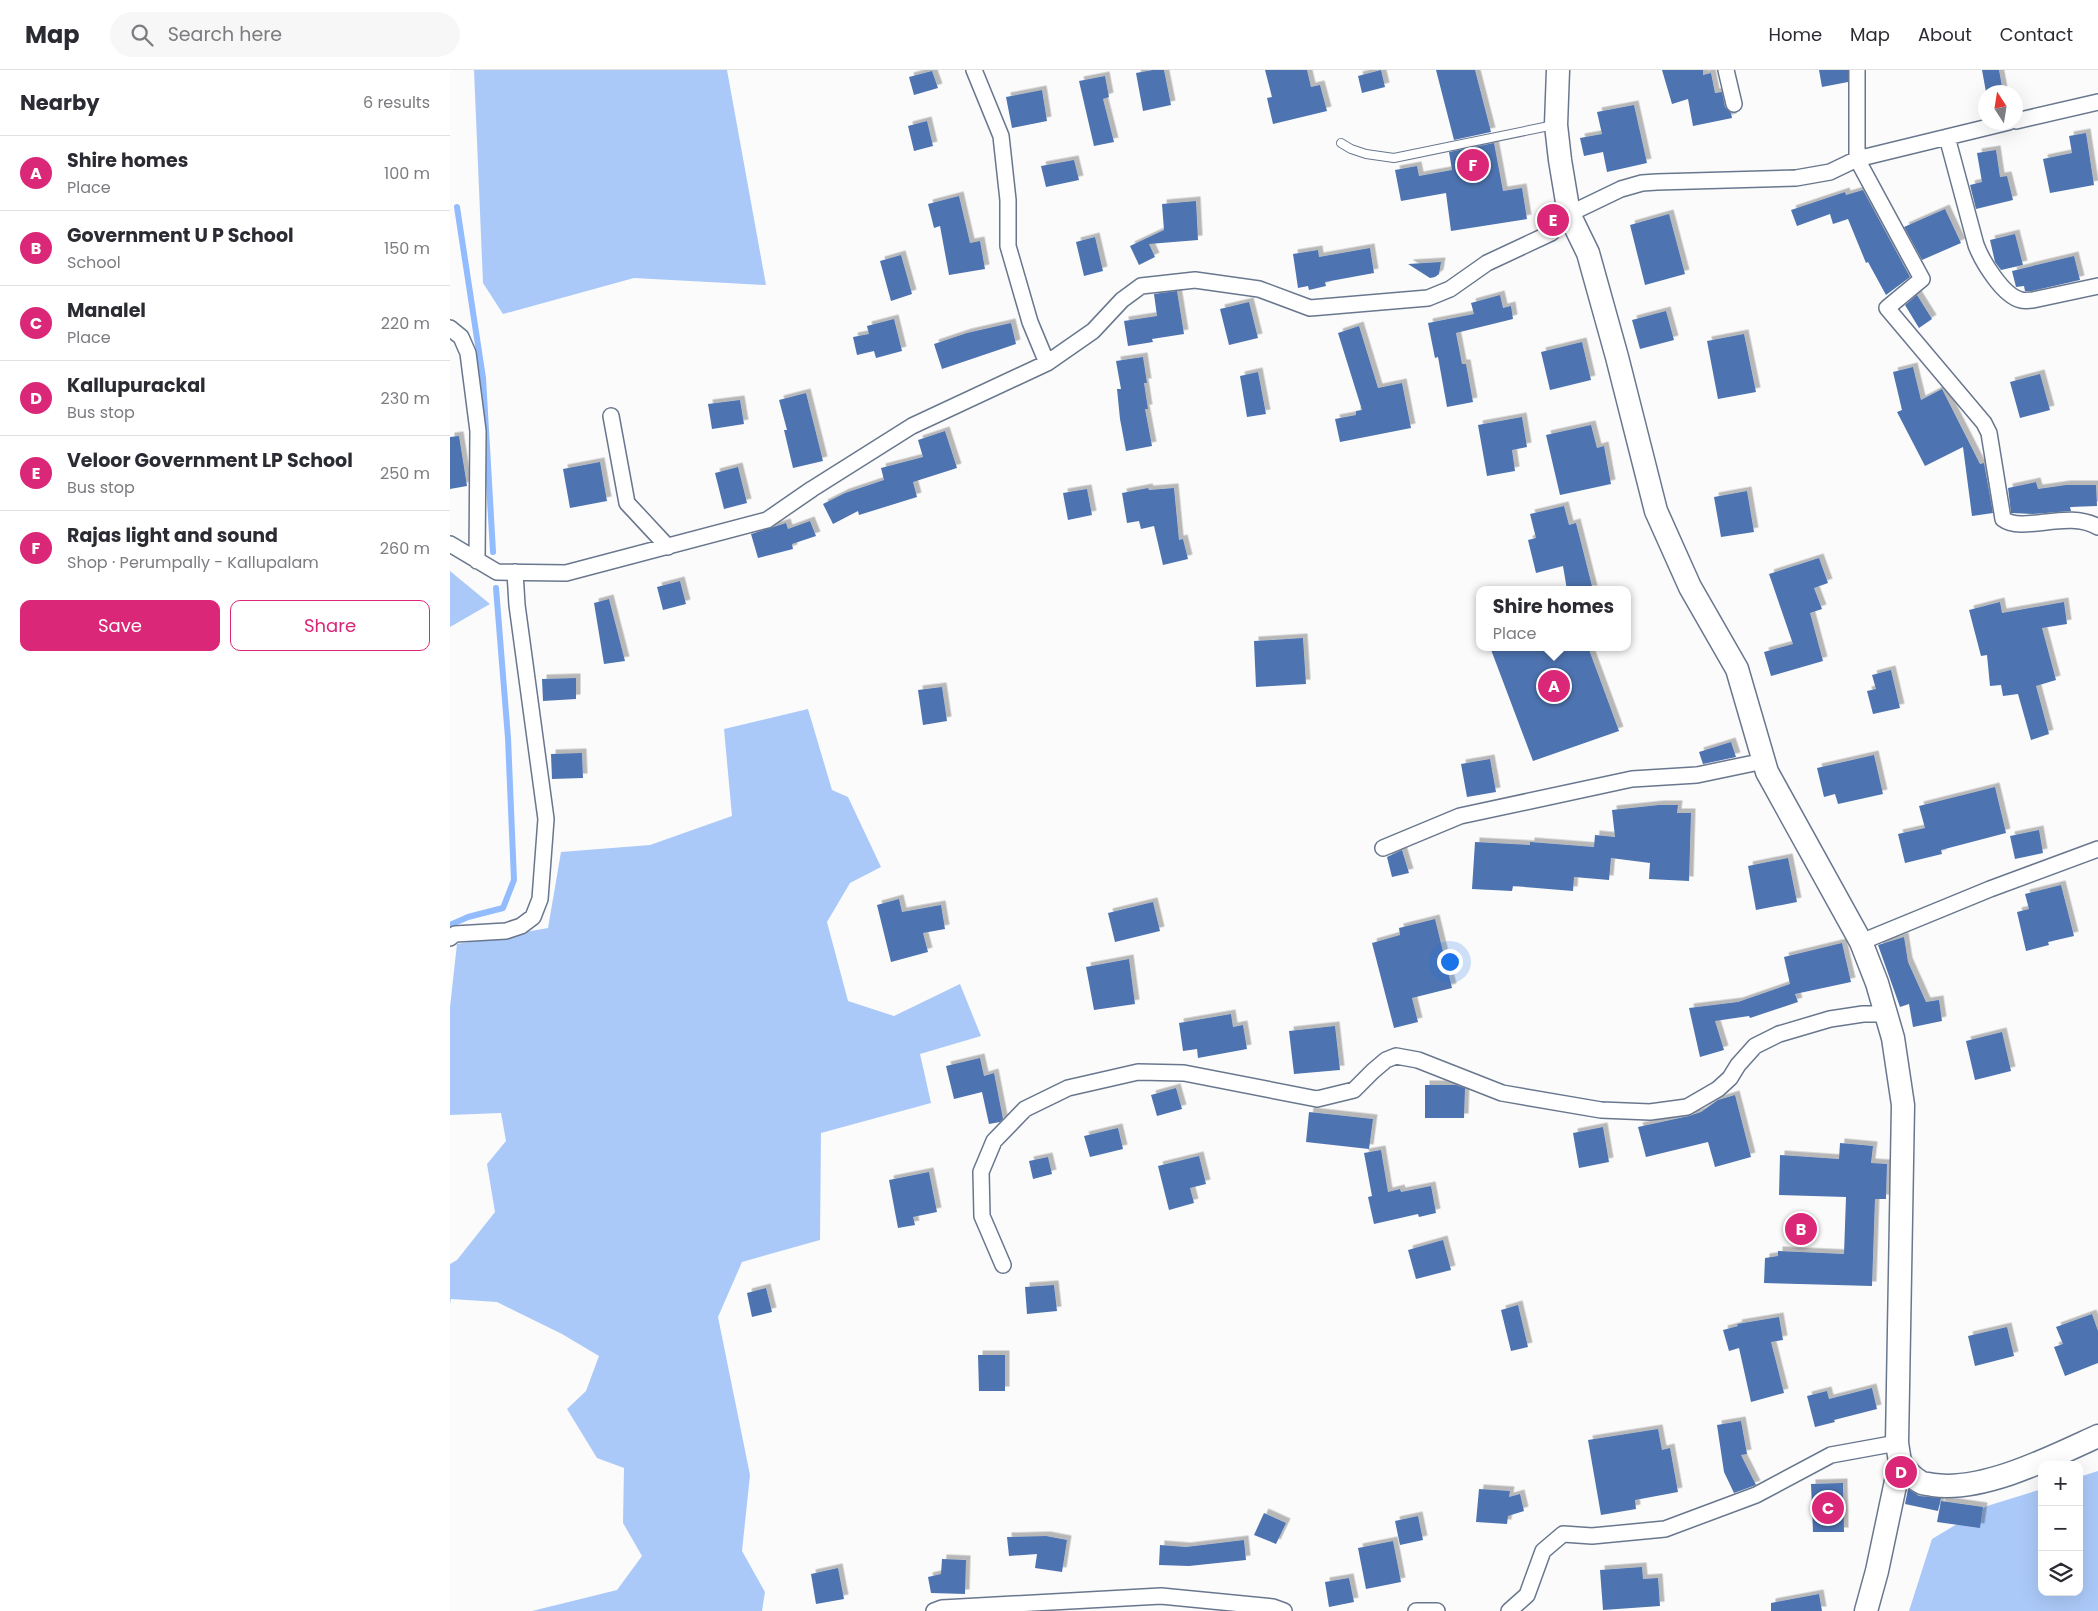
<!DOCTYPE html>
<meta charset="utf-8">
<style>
:root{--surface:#fff;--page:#f7f7f7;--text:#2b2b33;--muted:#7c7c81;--line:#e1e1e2;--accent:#db2777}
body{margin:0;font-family:Poppins,sans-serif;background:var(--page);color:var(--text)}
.controls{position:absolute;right:15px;bottom:15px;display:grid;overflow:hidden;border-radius:10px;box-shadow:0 5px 20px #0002}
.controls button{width:45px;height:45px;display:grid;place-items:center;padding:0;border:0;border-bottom:1px solid var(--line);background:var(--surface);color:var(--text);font:25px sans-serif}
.compass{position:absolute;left:1528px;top:15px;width:45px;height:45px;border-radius:50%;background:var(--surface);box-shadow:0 5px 20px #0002;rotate:348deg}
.you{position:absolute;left:999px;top:891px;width:18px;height:18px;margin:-12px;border:4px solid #fff;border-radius:50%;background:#1a73e8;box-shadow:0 0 0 8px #1a73e833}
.badge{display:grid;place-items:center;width:32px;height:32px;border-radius:50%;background:var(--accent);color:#fff;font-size:16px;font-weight:700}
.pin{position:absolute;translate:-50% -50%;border:2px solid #fff;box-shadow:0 1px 5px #0006}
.popup{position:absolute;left:1026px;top:516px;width:155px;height:65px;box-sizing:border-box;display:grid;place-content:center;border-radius:10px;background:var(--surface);filter:drop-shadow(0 1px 4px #0005);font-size:16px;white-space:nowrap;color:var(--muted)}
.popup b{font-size:19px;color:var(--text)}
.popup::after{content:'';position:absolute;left:50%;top:100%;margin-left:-10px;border:10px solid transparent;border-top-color:var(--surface)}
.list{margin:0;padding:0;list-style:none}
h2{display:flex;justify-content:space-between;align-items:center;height:65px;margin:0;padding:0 20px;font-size:21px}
h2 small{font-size:16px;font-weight:400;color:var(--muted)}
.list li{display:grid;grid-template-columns:32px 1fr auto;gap:15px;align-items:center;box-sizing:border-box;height:75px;padding:0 20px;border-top:1px solid var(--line)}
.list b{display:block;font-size:19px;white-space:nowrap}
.list p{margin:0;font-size:16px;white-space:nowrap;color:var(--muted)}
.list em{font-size:16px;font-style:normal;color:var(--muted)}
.actions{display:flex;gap:10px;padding:15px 20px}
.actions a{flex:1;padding:11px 0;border:1px solid var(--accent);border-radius:10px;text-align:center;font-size:18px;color:var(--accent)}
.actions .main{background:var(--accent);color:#fff}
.icon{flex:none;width:28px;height:28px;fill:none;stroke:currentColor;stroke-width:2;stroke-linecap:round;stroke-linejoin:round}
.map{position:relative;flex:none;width:1648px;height:1541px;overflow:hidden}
header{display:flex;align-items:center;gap:30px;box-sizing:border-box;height:70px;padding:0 25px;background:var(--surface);border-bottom:1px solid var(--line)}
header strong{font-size:24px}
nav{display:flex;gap:28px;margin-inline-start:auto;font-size:18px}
.search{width:350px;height:45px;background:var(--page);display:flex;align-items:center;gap:12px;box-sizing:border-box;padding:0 18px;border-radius:28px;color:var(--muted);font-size:19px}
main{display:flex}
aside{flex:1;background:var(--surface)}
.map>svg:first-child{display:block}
.green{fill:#abc9f8}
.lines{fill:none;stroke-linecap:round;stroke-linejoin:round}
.stream{stroke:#92bcfd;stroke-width:6}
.building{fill:#4d73b0;filter:url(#shadow)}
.lane-casing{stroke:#69778e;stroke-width:10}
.street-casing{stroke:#69778e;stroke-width:18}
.secondary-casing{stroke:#69778e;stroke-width:25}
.lane{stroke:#fff;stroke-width:8}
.street{stroke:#fff;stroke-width:15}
.secondary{stroke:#fff;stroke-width:22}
</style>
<header>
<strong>Map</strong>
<div class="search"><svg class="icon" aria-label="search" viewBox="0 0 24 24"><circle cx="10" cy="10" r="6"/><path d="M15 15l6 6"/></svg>Search here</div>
<nav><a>Home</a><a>Map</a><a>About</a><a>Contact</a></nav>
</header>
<main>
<aside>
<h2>Nearby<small>6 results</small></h2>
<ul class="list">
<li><span class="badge">A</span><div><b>Shire homes</b><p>Place</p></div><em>100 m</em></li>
<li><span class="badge">B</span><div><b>Government U P School</b><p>School</p></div><em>150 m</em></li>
<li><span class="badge">C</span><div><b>Manalel</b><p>Place</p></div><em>220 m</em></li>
<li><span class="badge">D</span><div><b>Kallupurackal</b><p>Bus stop</p></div><em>230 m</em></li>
<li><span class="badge">E</span><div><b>Veloor Government LP School</b><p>Bus stop</p></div><em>250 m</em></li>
<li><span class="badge">F</span><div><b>Rajas light and sound</b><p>Shop · Perumpally - Kallupalam</p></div><em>260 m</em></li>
</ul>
<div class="actions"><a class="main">Save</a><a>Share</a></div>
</aside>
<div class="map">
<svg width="1648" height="1541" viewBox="0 0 1648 1541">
<defs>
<filter id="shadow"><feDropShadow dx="4.5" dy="-4.5" stdDeviation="0" flood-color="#0004"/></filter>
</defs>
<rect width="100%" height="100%" fill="#fbfbfb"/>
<path class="green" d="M 24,0 L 277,0 L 316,215 L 184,208 L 53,244 L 33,213 Z
M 0,501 L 40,534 L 0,557 Z
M 358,639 L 382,720 L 398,727 L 431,797 L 400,813 L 377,852 L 398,931 L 444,946 L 510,914 L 531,966 L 470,984 L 481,1033 L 371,1063 L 370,1170 L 292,1192 L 268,1247 L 300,1405 L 292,1481 L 315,1522 L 312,1541 L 82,1541 L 167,1520 L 192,1486 L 173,1453 L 174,1398 L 147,1388 L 117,1339 L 136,1321 L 149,1286 L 112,1264 L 47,1232 L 1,1229 L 0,1234 L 0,1194 L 7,1190 L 45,1142 L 37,1094 L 56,1071 L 51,1043 L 0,1045 L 0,937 L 7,874 L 98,858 L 111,782 L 200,775 L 282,746 L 274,659 Z
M 1648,1401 L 1648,1541 L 1459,1541 L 1482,1469 L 1537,1436 L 1592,1419 L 1592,1522 L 1629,1522 L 1629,1407 Z"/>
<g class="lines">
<path class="stream" d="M 7,137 L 33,308 L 43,482
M 0,855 L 18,847 L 53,838 L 64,810 L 58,668 L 46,518"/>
</g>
<path class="building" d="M 703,0 L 714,0 L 721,35 L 693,41 L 686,3 Z
M 815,0 L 857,0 L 861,17 L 870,15 L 877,41 L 823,54 L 817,28 L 822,27 Z
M 931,0 L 935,17 L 912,23 L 908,6 Z
M 986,0 L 1025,0 L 1041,62 L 1004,70 Z
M 1212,0 L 1253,0 L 1253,5 L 1261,3 L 1265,23 L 1272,22 L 1275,37 L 1281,43 L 1282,48 L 1243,56 L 1238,29 L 1222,34 Z
M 1369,0 L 1398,0 L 1398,12 L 1372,17 Z
M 1532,0 L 1549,0 L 1553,22 L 1536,22 Z
M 482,1 L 488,18 L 464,25 L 459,7 Z
M 655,6 L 659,27 L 653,29 L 664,72 L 644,76 L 629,11 Z
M 592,20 L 597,51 L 562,58 L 556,27 Z
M 1184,35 L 1197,93 L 1157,102 L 1153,82 L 1134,86 L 1130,68 L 1152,64 L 1147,42 Z
M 477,51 L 483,76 L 464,81 L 458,56 Z
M 1636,63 L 1644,115 L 1600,123 L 1593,89 L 1622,83 L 1619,66 Z
M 1044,73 L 1053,121 L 1072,118 L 1077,149 L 1001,161 L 996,123 L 951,131 L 945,100 L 967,96 L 969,106 L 1002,100 L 999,82 Z
M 1546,80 L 1550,107 L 1557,106 L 1563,130 L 1526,139 L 1520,115 L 1532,112 L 1527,83 Z
M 624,90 L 629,110 L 596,117 L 591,96 Z
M 1413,120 L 1460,207 L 1436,225 L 1418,192 L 1416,193 L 1398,149 L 1383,154 L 1380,144 L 1347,156 L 1341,140 L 1395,122 L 1396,125 Z
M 509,126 L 520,173 L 530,171 L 535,199 L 499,205 L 490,156 L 484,158 L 478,134 Z
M 746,131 L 748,170 L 699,174 L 705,187 L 689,195 L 680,176 L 714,160 L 712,134 Z
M 1495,139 L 1511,173 L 1472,190 L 1454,157 Z
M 1219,144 L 1235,204 L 1195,215 L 1180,155 Z
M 1565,164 L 1573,195 L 1551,200 L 1545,192 L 1540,170 Z
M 645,167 L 653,201 L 634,206 L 626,172 Z
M 920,178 L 924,203 L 875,212 L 876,216 L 859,220 L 858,216 L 848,218 L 843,184 L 868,180 L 869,187 Z
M 451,185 L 462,224 L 441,231 L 430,191 Z
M 1624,186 L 1630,210 L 1582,221 L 1575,221 L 1574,216 L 1566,217 L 1562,201 Z
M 991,192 L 989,204 L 985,207 L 980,208 L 958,194 Z
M 727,221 L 734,264 L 702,269 L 703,272 L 678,276 L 674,251 L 707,246 L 704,224 Z
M 1050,225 L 1053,238 L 1061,236 L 1063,249 L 1006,263 L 1012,294 L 1016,294 L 1023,332 L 997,337 L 988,287 L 985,288 L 978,253 L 1024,244 L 1021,233 Z
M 1467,225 L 1482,249 L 1469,258 L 1455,235 Z
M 799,232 L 808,268 L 779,275 L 770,239 Z
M 1216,241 L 1224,270 L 1190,279 L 1182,250 Z
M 444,249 L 452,281 L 426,288 L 424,281 L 407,285 L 403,267 L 419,264 L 417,256 Z
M 561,253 L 566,274 L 492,299 L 484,274 L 517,263 Z
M 909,256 L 928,318 L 952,313 L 961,358 L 890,372 L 885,349 L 906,345 L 906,341 L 912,340 L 888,263 Z
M 1294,264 L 1306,322 L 1268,329 L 1257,271 Z
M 1132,272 L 1141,310 L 1100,320 L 1091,282 Z
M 693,287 L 697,313 L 694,313 L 698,339 L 695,339 L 702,376 L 676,381 L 670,349 L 667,319 L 671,319 L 666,291 Z
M 1463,297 L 1471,330 L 1492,319 L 1530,394 L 1534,393 L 1543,443 L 1522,446 L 1513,377 L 1475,396 L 1447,342 L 1452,340 L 1443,302 Z
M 808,302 L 816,344 L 797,347 L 790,306 Z
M 1590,304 L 1600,340 L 1570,348 L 1560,312 Z
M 356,323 L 373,391 L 343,398 L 334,360 L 337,360 L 329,330 Z
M 290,330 L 294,354 L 262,359 L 258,334 Z
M 1072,347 L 1077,377 L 1062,380 L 1065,401 L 1037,406 L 1028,355 Z
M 1141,355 L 1147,378 L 1154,376 L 1161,414 L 1110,425 L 1096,365 Z
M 495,361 L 507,398 L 463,412 L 467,427 L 409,445 L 408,441 L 383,454 L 373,434 L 395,423 L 434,410 L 431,398 L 473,387 L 468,370 Z
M 9,366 L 17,416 L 0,419 L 0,367 Z
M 150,392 L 157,431 L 120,438 L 113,399 Z
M 288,397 L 297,433 L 274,439 L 265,403 Z
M 1586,412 L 1588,419 L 1616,415 L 1646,415 L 1647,436 L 1620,437 L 1621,441 L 1583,444 L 1561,443 L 1558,418 Z
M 698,418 L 699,420 L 724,418 L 729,470 L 733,469 L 738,489 L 713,495 L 704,456 L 691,459 L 689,451 L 677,453 L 672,423 Z
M 637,419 L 642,445 L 618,450 L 613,423 Z
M 1297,421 L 1304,462 L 1271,467 L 1264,427 Z
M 1114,436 L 1119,455 L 1126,453 L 1143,520 L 1117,520 L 1113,496 L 1086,503 L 1078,470 L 1086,468 L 1080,444 Z
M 360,451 L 366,466 L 342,474 L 343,479 L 308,488 L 301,464 L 336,453 L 338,459 Z
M 1369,488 L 1378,513 L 1364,518 L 1372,539 L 1360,543 L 1373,591 L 1321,606 L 1314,582 L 1343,574 L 1319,504 Z
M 230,511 L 236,534 L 213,540 L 207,517 Z
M 159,529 L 175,591 L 154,594 L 144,533 Z
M 1550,532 L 1552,543 L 1614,532 L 1617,554 L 1592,558 L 1606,610 L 1586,616 L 1599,664 L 1581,670 L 1568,624 L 1553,626 L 1551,615 L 1540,616 L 1537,585 L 1531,586 L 1519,540 Z
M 853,568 L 856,614 L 806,617 L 804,571 Z
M 1040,577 L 1138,577 L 1169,661 L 1083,691 Z
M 1441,600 L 1450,638 L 1423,644 L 1417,621 L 1426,619 L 1422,605 Z
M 126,608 L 126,629 L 93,631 L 92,609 Z
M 492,617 L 497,651 L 473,655 L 468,620 Z
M 1281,672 L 1286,687 L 1253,694 L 1249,682 Z
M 132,683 L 133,708 L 102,709 L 101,684 Z
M 1424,685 L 1433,724 L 1388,734 L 1385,724 L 1374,727 L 1367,698 Z
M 1040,689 L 1046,722 L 1017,727 L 1011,694 Z
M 1545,717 L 1556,763 L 1491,780 L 1492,784 L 1455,793 L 1448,764 L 1475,758 L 1469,736 Z
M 1209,735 L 1228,735 L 1227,743 L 1241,743 L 1239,811 L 1199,809 L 1200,793 L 1161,788 L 1159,810 L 1124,807 L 1123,821 L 1063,816 L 1062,821 L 1022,819 L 1025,772 L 1080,775 L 1080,772 L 1144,777 L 1145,765 L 1165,767 L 1162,740 Z
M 1589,760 L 1593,783 L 1565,789 L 1560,766 Z
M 952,780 L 959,803 L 942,807 L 937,787 Z
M 1338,788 L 1347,832 L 1306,840 L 1298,796 Z
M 1611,815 L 1624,866 L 1598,872 L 1599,875 L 1576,881 L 1567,842 L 1579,839 L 1575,824 Z
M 449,829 L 452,842 L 491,835 L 495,859 L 473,863 L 478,882 L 441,892 L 427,835 Z
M 703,832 L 710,861 L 665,872 L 658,843 Z
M 985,849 L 1002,918 L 962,928 L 968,952 L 944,958 L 922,873 L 950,865 L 949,858 Z
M 1454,867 L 1458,892 L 1476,932 L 1489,930 L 1492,951 L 1463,957 L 1459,934 L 1450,937 L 1428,875 Z
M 1392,873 L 1401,912 L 1345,924 L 1348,932 L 1300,948 L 1299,946 L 1265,951 L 1274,980 L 1250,987 L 1239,938 L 1288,932 L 1340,914 L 1334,887 Z
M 679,889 L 685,934 L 644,940 L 636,897 Z
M 781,944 L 783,957 L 793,955 L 797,979 L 748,988 L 747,979 L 733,981 L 729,953 Z
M 885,956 L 890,1000 L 844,1004 L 839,961 Z
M 1552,962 L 1561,1001 L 1525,1010 L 1516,971 Z
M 530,988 L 534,1006 L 544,1003 L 553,1049 L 550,1052 L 539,1054 L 532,1022 L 504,1029 L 496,996 Z
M 975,1015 L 1006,1015 L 1015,1018 L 1014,1048 L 975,1048 Z
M 726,1018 L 732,1039 L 707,1046 L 701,1025 Z
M 1285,1025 L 1301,1087 L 1265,1097 L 1258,1072 L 1196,1087 L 1188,1057 L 1239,1046 L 1251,1042 L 1268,1030 Z
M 859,1042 L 923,1049 L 919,1079 L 856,1072 Z
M 1153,1057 L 1159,1092 L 1129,1098 L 1123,1063 Z
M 668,1058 L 673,1079 L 640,1087 L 634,1066 Z
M 1390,1073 L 1423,1076 L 1421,1093 L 1437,1094 L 1436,1129 L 1425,1129 L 1422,1216 L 1314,1213 L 1315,1188 L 1328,1186 L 1328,1181 L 1394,1184 L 1396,1127 L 1329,1125 L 1330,1085 L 1389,1089 Z
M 931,1080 L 938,1122 L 950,1119 L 951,1122 L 981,1116 L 986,1143 L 969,1147 L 968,1144 L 924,1154 L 918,1127 L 922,1126 L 914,1083 Z
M 749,1086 L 756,1114 L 740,1118 L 744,1133 L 719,1140 L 708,1096 Z
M 598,1087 L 602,1104 L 583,1109 L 579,1091 Z
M 479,1102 L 487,1142 L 463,1147 L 465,1155 L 448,1158 L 439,1110 Z
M 993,1170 L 1001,1200 L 966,1209 L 958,1180 Z
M 604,1215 L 607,1241 L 577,1244 L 575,1217 Z
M 316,1218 L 322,1242 L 302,1247 L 297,1223 Z
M 1068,1235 L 1078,1277 L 1061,1281 L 1051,1240 Z
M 1642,1244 L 1648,1261 L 1648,1293 L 1615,1306 L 1604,1277 L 1613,1274 L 1606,1257 Z
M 1329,1247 L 1333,1270 L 1321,1272 L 1334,1323 L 1301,1332 L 1289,1278 L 1279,1281 L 1273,1260 L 1288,1256 L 1287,1254 Z
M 1557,1257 L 1564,1286 L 1525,1296 L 1518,1266 Z
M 528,1285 L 555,1285 L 555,1321 L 529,1321 Z
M 1422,1318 L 1427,1339 L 1384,1350 L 1385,1352 L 1365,1357 L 1357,1326 L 1377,1321 L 1379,1329 Z
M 1291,1351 L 1297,1384 L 1291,1385 L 1306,1415 L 1284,1423 L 1274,1402 L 1267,1355 Z
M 1208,1359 L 1212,1380 L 1220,1378 L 1228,1422 L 1185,1430 L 1186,1439 L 1151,1445 L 1138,1370 Z
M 1393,1413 L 1394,1462 L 1363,1462 L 1361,1414 Z
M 1029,1419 L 1060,1421 L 1059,1427 L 1070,1424 L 1074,1441 L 1058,1446 L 1057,1454 L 1026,1452 Z
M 1458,1419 L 1469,1426 L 1491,1428 L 1488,1441 L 1455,1434 Z
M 1491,1431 L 1533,1437 L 1530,1458 L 1487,1452 Z
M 814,1443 L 836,1453 L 826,1474 L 804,1465 Z
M 968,1446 L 973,1470 L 950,1475 L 945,1451 Z
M 596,1466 L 617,1470 L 612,1502 L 585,1498 L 587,1484 L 559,1486 L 557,1467 Z
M 794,1470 L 796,1490 L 739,1496 L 709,1495 L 710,1475 L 736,1477 Z
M 943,1471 L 951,1512 L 916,1519 L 908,1478 Z
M 492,1489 L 516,1490 L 515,1524 L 481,1523 L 478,1507 L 491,1504 Z
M 1192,1497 L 1193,1509 L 1208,1508 L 1210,1536 L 1153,1540 L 1150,1500 Z
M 388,1498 L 394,1529 L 366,1534 L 361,1504 Z
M 899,1508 L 904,1532 L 879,1537 L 875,1512 Z
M 1369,1524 L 1372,1541 L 1321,1541 L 1321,1533 Z"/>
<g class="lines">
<g class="lane-casing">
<path id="lane" d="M 891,73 L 901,79 L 916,84 L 944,88 L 1104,55"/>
</g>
<g class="street-casing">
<path id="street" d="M 524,0 L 551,66 L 558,130 L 558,176 L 580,252 L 597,293
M 1276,0 L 1284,34
M 1407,0 L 1407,89 L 1472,209 L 1437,238 L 1534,353 L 1539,363 L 1553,449 C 1573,464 1618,439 1648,457
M 1566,51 L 1648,32
M 1497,67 L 1526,175 C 1532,191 1553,226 1571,230 C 1575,231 1579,230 1583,230 L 1648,216
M 0,258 L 11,267 L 18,283 L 28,361 L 27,491
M 161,346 L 177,433 L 218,477
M 0,474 L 47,502 L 116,503 L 317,450 L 362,419 L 462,356 L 597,293 L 643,261 L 672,230 L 691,216 L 745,210 L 809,219 L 860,238 L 978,228 L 1000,219 L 1037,193 L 1101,163 L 1119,144 L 1171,119 L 1192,113 L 1207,112 L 1346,108 L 1380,102 L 1407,89 L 1559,52
M 933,778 L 1010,746 L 1182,709 L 1247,705 L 1314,691
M 0,868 L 5,864 L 56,861 L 71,856 L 83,847 L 90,829 L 96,749 L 67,535 L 65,502
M 1411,872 L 1540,819 L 1648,779
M 553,1195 L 532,1146 L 531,1102 L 544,1071 L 575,1039 L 618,1018 L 688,1002 L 734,1003 L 867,1029 L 904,1020 L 923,1001 L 936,990 L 946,986 L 968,990 L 1052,1023 L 1151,1040 L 1200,1042 L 1237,1037 L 1268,1019 L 1280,1008 L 1288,995 L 1305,976 L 1329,964 L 1380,949 L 1413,944 L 1436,944
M 484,1541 L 492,1538 L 711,1526 L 823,1537 L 834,1541
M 966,1541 L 987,1541
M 1059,1541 L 1077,1525 L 1093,1481 L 1113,1464 L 1142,1466 L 1215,1459 L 1306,1425 L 1381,1385 L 1447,1373"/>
</g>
<g class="secondary-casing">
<path id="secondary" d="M 1108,0 L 1106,55 L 1110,90 L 1119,144 L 1138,183 L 1167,287 L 1206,441 L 1240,517 L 1287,599 L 1317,702 L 1411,872 L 1427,913 L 1443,968 L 1453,1035 L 1447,1373 L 1450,1392 L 1427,1501 L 1416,1541
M 1450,1392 C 1455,1399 1464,1409 1472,1413 C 1475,1414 1480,1414 1483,1415 C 1534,1422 1602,1387 1648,1366"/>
</g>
<use href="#lane" class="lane"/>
<use href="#street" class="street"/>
<use href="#secondary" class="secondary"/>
</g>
</svg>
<div class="controls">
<button>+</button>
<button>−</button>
<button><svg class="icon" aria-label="layers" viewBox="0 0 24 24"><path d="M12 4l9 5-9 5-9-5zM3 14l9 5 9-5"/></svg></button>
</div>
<svg class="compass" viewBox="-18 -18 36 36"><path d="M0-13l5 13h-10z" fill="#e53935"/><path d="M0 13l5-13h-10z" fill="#7c7c81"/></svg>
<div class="you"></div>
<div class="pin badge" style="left:1104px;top:616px">A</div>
<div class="popup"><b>Shire homes</b>Place</div>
<div class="pin badge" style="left:1351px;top:1159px">B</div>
<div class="pin badge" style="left:1378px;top:1438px">C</div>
<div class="pin badge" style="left:1451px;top:1402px">D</div>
<div class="pin badge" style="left:1103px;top:150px">E</div>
<div class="pin badge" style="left:1023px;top:95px">F</div>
</div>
</main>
